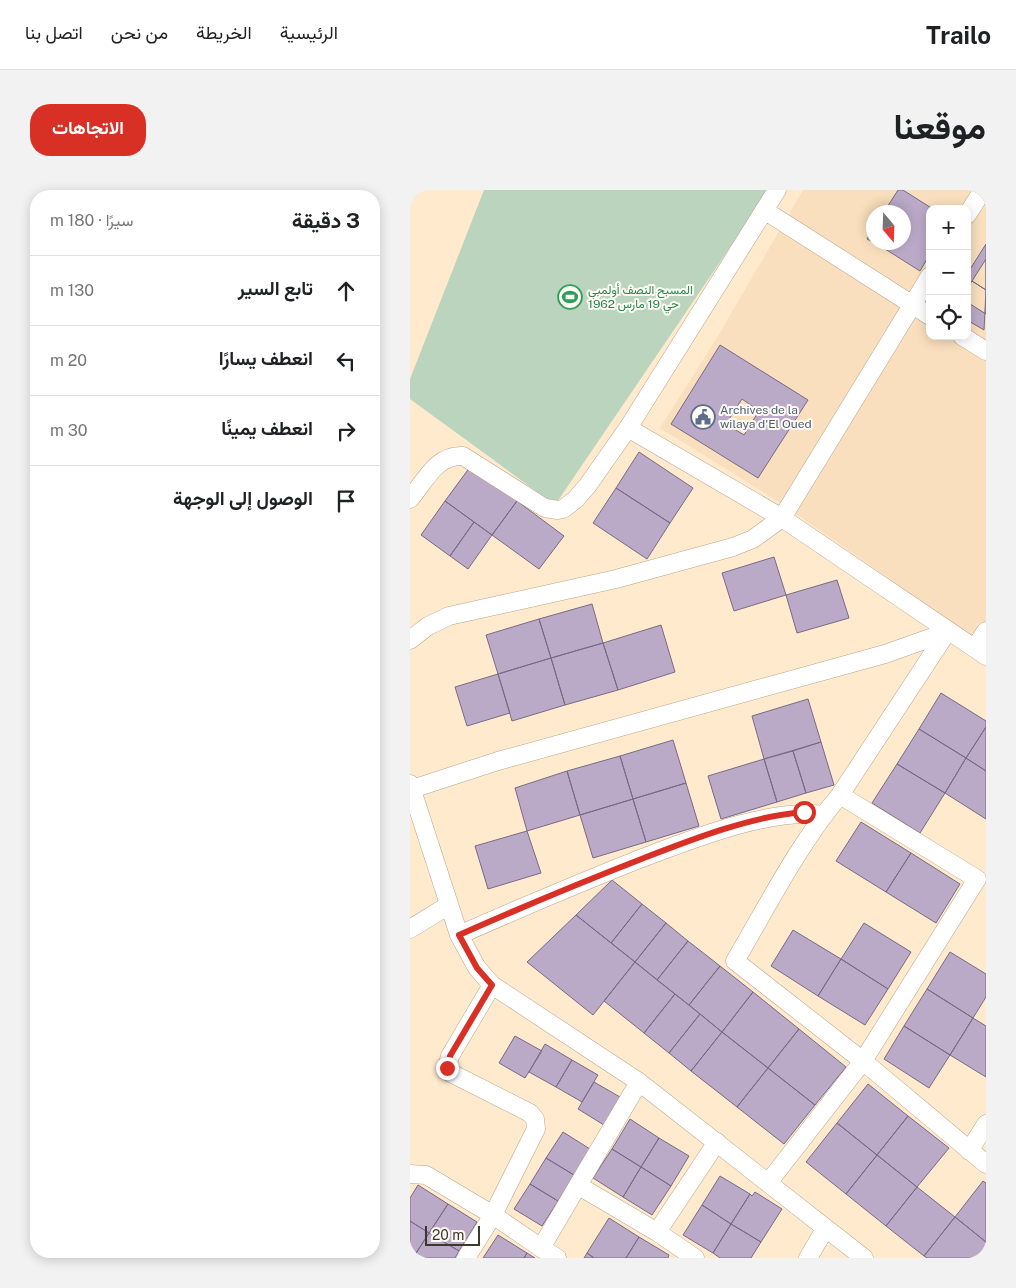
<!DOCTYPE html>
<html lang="ar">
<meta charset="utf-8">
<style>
:root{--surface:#fff;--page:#f2f2f2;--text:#202124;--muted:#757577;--line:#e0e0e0;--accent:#d93025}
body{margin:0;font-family:"Public Sans",Vazirmatn,sans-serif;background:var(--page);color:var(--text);direction:rtl}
.controls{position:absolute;right:15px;top:15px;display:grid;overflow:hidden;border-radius:10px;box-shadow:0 2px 12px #0003}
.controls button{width:45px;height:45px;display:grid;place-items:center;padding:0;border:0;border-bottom:1px solid var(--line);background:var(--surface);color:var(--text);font:25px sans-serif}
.compass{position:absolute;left:456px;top:15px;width:45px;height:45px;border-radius:50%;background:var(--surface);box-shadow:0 2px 12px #0003;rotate:161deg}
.scale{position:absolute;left:15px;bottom:12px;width:55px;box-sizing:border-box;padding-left:5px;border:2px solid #3f372c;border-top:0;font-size:14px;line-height:18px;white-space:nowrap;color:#3f372c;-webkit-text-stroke:4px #fefaf4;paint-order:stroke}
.stop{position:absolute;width:15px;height:15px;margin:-11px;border:4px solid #d93025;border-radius:50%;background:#fff}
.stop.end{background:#d93025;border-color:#fff;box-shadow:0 1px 5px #0008}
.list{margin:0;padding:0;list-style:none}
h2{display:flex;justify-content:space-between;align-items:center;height:65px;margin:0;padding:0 20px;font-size:21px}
h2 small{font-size:16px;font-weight:400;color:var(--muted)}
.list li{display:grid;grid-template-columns:32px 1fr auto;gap:15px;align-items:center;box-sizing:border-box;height:70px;padding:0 20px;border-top:1px solid var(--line)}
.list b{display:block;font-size:19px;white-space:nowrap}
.list em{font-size:16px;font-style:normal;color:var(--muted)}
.icon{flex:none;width:28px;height:28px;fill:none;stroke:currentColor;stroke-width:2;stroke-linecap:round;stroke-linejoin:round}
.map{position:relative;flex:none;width:576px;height:1068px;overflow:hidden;direction:ltr;border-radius:20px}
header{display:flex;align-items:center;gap:30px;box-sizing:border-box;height:70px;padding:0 25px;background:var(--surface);border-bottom:1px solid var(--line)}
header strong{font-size:24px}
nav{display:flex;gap:28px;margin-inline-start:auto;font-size:18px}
.intro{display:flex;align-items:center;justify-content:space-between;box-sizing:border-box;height:120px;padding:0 30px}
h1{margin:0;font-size:35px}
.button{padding:12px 22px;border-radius:20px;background:var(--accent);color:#fff;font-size:18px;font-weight:700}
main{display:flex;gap:30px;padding:0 30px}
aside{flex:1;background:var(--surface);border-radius:20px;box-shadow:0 2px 12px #0003}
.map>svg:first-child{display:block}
.built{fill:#f9dfbd;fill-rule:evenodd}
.green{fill:#bbd4be}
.building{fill:#baaac8;stroke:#786a84;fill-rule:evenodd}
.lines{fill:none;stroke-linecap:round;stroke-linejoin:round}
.minor-casing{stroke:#b8a48a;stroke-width:19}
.minor{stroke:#fff;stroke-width:18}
.route{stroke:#d93025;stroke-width:6}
.labels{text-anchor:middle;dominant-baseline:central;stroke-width:4;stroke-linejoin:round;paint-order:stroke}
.leisure-label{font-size:12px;fill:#27864d;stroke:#fefaf4;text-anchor:start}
.service-label{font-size:12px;fill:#4e5e75;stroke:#fefaf4;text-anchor:start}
</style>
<header>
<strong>Trailo</strong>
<nav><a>الرئيسية</a><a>الخريطة</a><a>من نحن</a><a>اتصل بنا</a></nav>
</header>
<div class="intro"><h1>موقعنا</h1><a class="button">الاتجاهات</a></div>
<main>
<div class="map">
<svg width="576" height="1068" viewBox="0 0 576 1068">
<rect width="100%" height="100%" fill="#ffeace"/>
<path class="built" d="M 393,0 L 576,0 L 576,456 L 363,308 L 250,238 L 308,146 ZM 520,19 L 557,19 L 557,146 L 520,146 ZM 463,22 L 493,22 L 493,52 L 463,52 Z"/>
<path class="green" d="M 74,0 L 359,0 L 145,315 L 0,209 L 0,189 Z"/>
<path class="building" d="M 488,0 L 493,0 L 523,19 L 520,19 L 520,64 L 510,81 L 464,52 L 493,52 L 493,22 L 474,22 Z
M 463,39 L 463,52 L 457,49 Z
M 576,54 L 576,124 L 557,112 L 557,84 Z
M 576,69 L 576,100 L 562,91 Z
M 562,91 L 576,100 L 574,140 L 557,130 L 557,98 Z
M 310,155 L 398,210 L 348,288 L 261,234 ZM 332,209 L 349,221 L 334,245 L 316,234 Z
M 229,262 L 283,298 L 260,333 L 206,298 Z
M 60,277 L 107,311 L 82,345 L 35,311 Z
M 206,298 L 260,333 L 237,369 L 183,333 Z
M 35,311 L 64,332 L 40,366 L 11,345 Z
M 107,311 L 154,346 L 129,379 L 82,345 Z
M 64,332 L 82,345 L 58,379 L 40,366 Z
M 364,367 L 376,405 L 324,421 L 312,383 Z
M 427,390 L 439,428 L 387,443 L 376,405 Z
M 182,414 L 193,453 L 141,468 L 129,429 Z
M 129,429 L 141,468 L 88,484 L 76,445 Z
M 251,435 L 265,482 L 208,500 L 193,453 Z
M 193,453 L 208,500 L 155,515 L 141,468 Z
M 141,468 L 155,515 L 102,531 L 88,484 Z
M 88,484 L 100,523 L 57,536 L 45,497 Z
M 531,503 L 576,531 L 576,537 L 556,568 L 509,539 Z
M 398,509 L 411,552 L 354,569 L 342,526 Z
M 576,537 L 576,581 L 556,568 Z
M 509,539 L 556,568 L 535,603 L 487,574 Z
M 263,550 L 276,593 L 223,609 L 210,566 Z
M 411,552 L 424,595 L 396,603 L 383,561 Z
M 383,561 L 396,603 L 367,612 L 354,569 Z
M 210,566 L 223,609 L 170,625 L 157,581 Z
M 556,568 L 576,581 L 576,629 L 535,603 Z
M 354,569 L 367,612 L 311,629 L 298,586 Z
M 487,574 L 535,603 L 510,643 L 462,613 Z
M 157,581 L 170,625 L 117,641 L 105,598 Z
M 276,593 L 289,636 L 236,652 L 223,609 Z
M 223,609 L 236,652 L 183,668 L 170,625 Z
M 451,632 L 501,663 L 476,702 L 426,671 Z
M 117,641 L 131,683 L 78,699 L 65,656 Z
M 501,663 L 550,694 L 526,733 L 476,702 Z
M 202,690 L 232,714 L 201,753 L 166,725 Z
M 232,714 L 256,733 L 225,772 L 201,753 Z
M 166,725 L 225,772 L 183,825 L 117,772 Z
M 256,733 L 278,751 L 247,790 L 225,772 Z
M 454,733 L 501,762 L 478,799 L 431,769 Z
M 383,740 L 431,769 L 408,806 L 361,776 Z
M 278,751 L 310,776 L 279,815 L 247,790 Z
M 540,762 L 576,784 L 576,807 L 563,828 L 517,799 Z
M 431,769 L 478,799 L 455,835 L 408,806 Z
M 225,772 L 265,804 L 234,843 L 194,811 Z
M 310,776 L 343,802 L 312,842 L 279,815 Z
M 517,799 L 563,828 L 540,865 L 494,836 Z
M 343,802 L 389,839 L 358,878 L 312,842 Z
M 265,804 L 290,824 L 259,863 L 234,843 Z
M 290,824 L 312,842 L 281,881 L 259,863 Z
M 563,828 L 576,836 L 576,887 L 540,865 Z
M 494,836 L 540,865 L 519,898 L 474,869 Z
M 389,839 L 436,877 L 405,915 L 358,878 Z
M 312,842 L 358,878 L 327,917 L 281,881 Z
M 105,846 L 132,861 L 115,888 L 89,873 Z
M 135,854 L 162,870 L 146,897 L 119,882 Z
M 162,870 L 188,885 L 172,912 L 146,897 Z
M 358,878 L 405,915 L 374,954 L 327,917 Z
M 184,892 L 210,907 L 194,935 L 168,919 Z
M 458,894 L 498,926 L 467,965 L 427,933 Z
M 498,926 L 539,958 L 507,997 L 467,965 Z
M 220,929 L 249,948 L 231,977 L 202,959 Z
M 427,933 L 467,965 L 436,1004 L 396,972 Z
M 153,942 L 180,959 L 164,985 L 136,968 Z
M 249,948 L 279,966 L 261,996 L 231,977 Z
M 202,959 L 231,977 L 213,1007 L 183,988 Z
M 467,965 L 507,997 L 476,1036 L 436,1004 Z
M 136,968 L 164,985 L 148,1011 L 120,994 Z
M 231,977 L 261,996 L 242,1025 L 213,1007 Z
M 310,986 L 340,1004 L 321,1034 L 292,1015 Z
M 573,991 L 576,993 L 576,1052 L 545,1027 Z
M 120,994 L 148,1011 L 132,1036 L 104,1019 Z
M 8,995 L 38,1014 L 19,1043 L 0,1031 L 0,1008 Z
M 507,997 L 545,1027 L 514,1066 L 476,1036 Z
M 345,1002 L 372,1019 L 351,1052 L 321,1034 L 340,1004 L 342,1006 Z
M 38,1014 L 67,1032 L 49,1061 L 19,1043 Z
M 292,1015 L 321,1034 L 303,1063 L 273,1045 Z
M 545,1027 L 576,1052 L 576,1068 L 517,1068 L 514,1066 Z
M 199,1028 L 229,1047 L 216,1068 L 184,1068 L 177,1063 Z
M 0,1031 L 19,1043 L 3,1068 L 0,1068 Z
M 321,1034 L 351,1052 L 341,1068 L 310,1068 L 303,1063 Z
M 19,1043 L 49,1061 L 45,1068 L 3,1068 Z
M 88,1045 L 117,1063 L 114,1068 L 73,1068 Z
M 229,1047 L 259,1065 L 258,1068 L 216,1068 Z
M 117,1063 L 125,1068 L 114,1068 Z
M 177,1063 L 184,1068 L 174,1068 Z"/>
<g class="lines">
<g class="minor-casing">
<path id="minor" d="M 354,20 L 520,126
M 557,25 L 573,0
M 552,146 L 576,161
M 218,238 L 372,328 L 576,466
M 0,309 C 15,291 27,264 53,266 L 135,318 L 148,320 L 153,319 L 165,310 L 178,295 L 218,238 L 367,0
M 0,450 L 18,436 L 39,426 L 206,389 L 323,357 L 343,349 L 372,328 L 520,86
M 565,458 L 576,441
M 0,594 L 49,745 L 67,778 L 82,795 L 229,892 L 454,1068
M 2,599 L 88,571 L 475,464 L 537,442
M 430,605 L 567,689 L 453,871 L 325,771 C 358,715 388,655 430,605 L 537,442
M 0,739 L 39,715
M 49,745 C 108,719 167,694 227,670 C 280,650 358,618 414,625
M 559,961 L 576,934
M 0,984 L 16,985 L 83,1025 L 131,1058 L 229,892
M 358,993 L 453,871 L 576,974
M 169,996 L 247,1042 L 307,952
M 247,1042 L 285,1068
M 131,1058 L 147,1068
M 56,1068 L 83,1025 L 126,939 L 125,929 L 120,923 L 41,883 L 37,878 L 40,866 L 82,795
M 398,1068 L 415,1039"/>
</g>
<use href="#minor" class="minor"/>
</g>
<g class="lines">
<path class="route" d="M 37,878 L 40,866 L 82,795 L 67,778 L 49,745 C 110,718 172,692 234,668 C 283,649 342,626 394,622"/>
</g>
<defs>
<g id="stadium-ring" transform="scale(1.25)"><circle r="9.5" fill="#fefaf4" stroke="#2e9e5b" stroke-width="1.5"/><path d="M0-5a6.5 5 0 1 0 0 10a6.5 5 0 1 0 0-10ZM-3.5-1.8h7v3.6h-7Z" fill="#2e9e5b"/></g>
<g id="civic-ring" transform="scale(1.25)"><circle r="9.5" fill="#fefaf4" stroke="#5c6f8a" stroke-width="1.5"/><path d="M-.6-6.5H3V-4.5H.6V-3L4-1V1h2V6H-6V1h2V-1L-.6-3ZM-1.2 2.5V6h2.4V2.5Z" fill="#5c6f8a"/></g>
</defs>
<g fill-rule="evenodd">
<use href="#stadium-ring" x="160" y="107"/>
<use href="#civic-ring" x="293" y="227"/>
</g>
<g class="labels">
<g class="leisure-label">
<text x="178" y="100">المسبح النصف أولمبي<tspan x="178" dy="14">حي 19 مارس 1962</tspan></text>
</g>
<g class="service-label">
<text x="310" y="220">Archives de la<tspan x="310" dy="14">wilaya d'El Oued</tspan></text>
</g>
</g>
</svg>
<div class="controls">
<button>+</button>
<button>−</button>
<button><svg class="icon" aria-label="locate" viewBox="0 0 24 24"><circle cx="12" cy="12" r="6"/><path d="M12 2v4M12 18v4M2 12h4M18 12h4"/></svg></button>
</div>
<svg class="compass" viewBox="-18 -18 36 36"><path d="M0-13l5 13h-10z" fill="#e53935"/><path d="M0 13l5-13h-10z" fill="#757577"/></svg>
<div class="scale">20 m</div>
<div class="stop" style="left:394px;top:622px"></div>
<div class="stop end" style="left:37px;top:878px"></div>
</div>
<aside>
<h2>3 دقيقة<small>سيرًا · 180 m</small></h2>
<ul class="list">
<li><svg class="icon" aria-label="ahead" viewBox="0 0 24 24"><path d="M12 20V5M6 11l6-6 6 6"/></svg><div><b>تابع السير</b></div><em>130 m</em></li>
<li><svg class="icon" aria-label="left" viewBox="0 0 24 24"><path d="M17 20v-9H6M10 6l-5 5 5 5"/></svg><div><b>انعطف يسارًا</b></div><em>20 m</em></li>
<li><svg class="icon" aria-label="right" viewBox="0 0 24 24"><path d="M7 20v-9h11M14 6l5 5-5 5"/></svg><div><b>انعطف يمينًا</b></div><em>30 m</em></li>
<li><svg class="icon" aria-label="arrive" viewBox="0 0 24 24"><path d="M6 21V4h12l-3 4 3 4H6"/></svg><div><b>الوصول إلى الوجهة</b></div></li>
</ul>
</aside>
</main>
